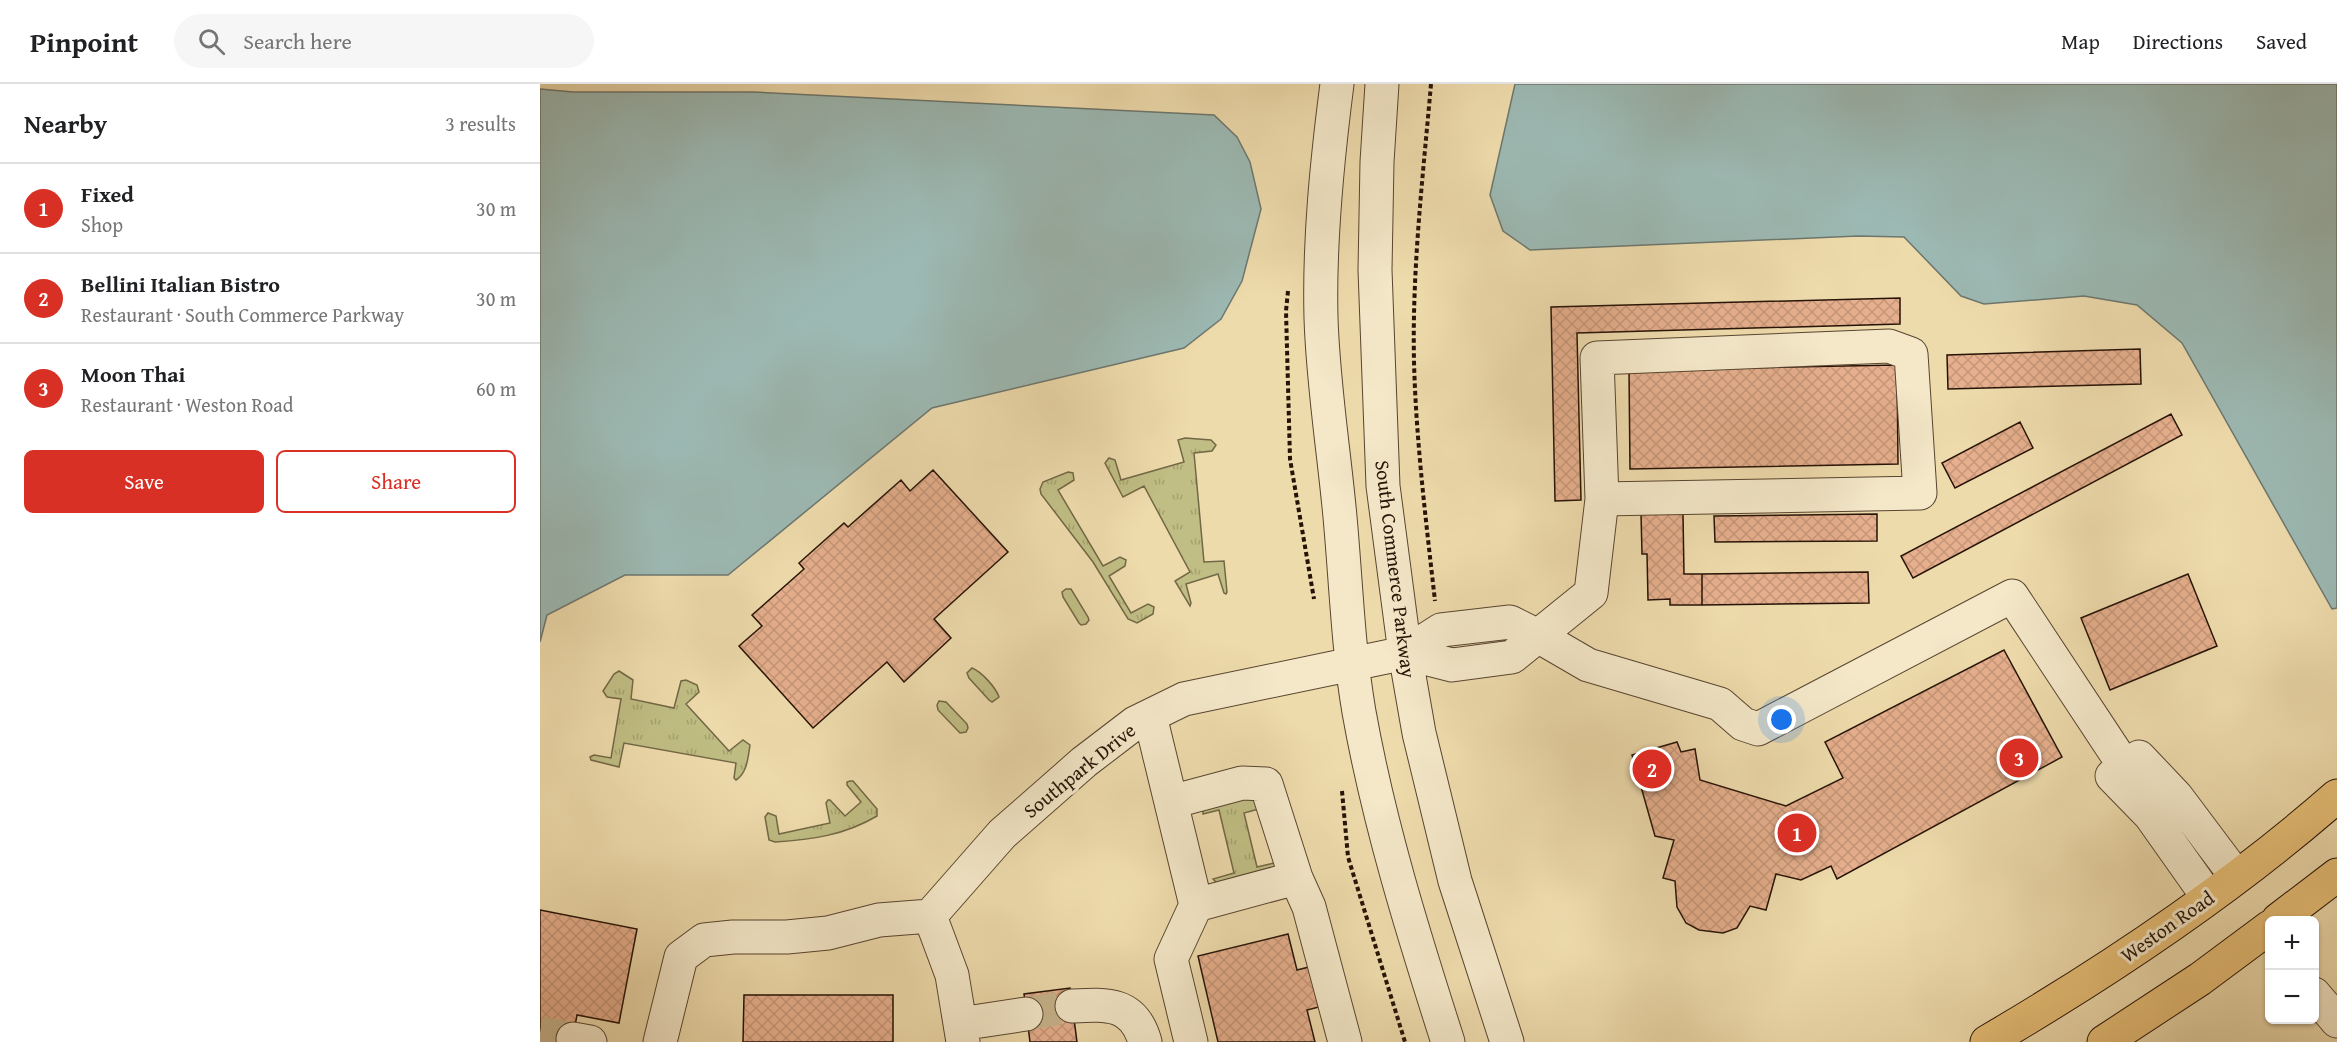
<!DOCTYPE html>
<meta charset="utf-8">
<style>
:root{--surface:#fff;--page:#f6f6f6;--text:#202124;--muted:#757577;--line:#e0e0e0;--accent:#d93025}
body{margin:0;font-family:"Gentium Book Plus",serif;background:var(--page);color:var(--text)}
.controls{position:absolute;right:18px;bottom:18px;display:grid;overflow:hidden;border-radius:9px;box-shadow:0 2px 4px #0004}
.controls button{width:54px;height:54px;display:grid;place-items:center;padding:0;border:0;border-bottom:2px solid var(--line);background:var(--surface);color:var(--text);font:30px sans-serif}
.you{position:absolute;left:1242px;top:636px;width:21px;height:21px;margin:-15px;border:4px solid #fff;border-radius:50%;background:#1a73e8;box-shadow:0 0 0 9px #1a73e833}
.badge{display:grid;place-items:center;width:39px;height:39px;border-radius:50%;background:var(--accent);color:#fff;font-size:20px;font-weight:700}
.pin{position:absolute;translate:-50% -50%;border:3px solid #fff;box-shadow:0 2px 6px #0006}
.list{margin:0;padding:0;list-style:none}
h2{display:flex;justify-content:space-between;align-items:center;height:78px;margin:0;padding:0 24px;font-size:26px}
h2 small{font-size:20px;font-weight:400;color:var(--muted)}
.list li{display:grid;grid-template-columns:39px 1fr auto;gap:18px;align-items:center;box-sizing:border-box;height:90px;padding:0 24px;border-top:2px solid var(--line)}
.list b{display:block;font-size:22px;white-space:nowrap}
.list p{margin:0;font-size:20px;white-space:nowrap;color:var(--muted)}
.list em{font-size:20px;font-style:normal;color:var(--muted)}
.actions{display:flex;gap:12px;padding:18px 24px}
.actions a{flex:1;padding:14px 0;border:2px solid var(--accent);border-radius:9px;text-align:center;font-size:21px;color:var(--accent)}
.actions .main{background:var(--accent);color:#fff}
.icon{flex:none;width:33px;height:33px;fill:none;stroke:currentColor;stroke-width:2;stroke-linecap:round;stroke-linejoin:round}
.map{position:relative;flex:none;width:1797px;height:958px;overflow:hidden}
header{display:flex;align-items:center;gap:36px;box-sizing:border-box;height:84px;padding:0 30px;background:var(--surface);border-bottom:2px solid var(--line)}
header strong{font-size:28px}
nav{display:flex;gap:33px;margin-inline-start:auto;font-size:21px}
.search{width:420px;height:54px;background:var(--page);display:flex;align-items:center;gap:15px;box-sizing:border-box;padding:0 21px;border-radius:33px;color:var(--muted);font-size:22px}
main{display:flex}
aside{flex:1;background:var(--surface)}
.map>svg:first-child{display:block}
.grass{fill:url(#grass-tufts);stroke:#736846;stroke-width:1.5}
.water{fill:#9cb9b3;stroke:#6d776e;stroke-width:1.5}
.building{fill:url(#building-cross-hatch);stroke:#261307;stroke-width:1.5}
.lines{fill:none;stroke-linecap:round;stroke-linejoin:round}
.minor-tunnel{stroke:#c6b38b;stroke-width:33;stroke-dasharray:33 16;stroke-linecap:butt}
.minor-casing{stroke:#584530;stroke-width:35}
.major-casing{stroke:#261307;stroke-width:35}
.path{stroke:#261307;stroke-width:4;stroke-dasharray:4.5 3;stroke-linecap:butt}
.minor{stroke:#f4e8c9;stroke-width:33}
.major{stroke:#e7be76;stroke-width:33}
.labels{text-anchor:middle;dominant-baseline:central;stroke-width:6;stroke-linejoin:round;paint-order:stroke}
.street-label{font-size:20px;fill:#261307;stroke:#f4e8c9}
</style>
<header>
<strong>Pinpoint</strong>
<div class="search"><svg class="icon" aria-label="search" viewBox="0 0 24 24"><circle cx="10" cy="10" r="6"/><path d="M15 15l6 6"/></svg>Search here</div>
<nav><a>Map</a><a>Directions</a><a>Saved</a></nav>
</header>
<main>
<aside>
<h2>Nearby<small>3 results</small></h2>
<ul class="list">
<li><span class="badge">1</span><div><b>Fixed</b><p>Shop</p></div><em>30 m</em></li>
<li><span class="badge">2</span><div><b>Bellini Italian Bistro</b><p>Restaurant · South Commerce Parkway</p></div><em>30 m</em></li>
<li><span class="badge">3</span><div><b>Moon Thai</b><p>Restaurant · Weston Road</p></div><em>60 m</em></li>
</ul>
<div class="actions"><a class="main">Save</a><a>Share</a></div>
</aside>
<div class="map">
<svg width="1797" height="958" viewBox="0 0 1797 958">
<defs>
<pattern id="grass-tufts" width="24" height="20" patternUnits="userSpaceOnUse" patternTransform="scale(1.5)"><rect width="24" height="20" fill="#c0be84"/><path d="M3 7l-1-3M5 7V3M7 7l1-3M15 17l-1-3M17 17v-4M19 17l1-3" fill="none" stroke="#a5a270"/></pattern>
<pattern id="building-cross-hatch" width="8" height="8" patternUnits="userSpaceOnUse" patternTransform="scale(1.5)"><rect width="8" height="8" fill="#e6af8d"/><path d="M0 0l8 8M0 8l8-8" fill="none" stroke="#c59678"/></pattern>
</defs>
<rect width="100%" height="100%" fill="#eedbac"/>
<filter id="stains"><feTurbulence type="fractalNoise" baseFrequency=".00333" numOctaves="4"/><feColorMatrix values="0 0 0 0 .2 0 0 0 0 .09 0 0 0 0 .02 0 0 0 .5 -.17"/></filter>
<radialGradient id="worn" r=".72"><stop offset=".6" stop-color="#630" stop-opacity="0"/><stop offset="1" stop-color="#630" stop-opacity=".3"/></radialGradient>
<path class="grass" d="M 645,354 L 671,356 L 676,361 L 672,367 L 654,369 L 664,478 L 684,477 L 687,508 L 686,510 L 684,509 L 678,490 L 646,500 L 651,519 L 650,522 L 635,497 L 650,488 L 604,402 L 583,413 L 565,379 L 569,374 L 575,376 L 581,396 L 644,378 L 638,356 Z
M 528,388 L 533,389 L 534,396 L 518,406 L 563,482 L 580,473 L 586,476 L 585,482 L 569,492 L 591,529 L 608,520 L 614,523 L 613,530 L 597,539 L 588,535 L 553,478 L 501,410 L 500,405 L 503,398 Z
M 526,505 L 531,505 L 548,533 L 549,536 L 546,540 L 541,541 L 539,539 L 523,513 L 522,508 Z
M 432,584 C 442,588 456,604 459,613 L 452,618 L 449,616 L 429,594 L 427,589 Z
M 79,587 L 93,596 L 91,615 L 134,624 L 141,597 L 146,596 L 157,601 L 159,608 L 146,620 L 189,667 L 203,656 L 210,661 C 208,674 207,689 196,696 L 194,694 L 196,679 L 84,659 L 79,683 L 51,676 L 50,673 L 54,671 L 71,674 L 81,615 L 67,613 L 63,607 L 74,590 Z
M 399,617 L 406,618 L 427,640 L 428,644 L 426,648 L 420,649 L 398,626 L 397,621 Z
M 310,697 L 313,697 L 337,725 L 337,732 C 305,751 271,756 235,758 L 229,756 L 225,733 L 228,729 L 236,732 L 239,750 L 290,739 L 286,719 L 288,716 L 290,716 L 305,732 L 321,718 L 307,701 L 307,698 Z
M 708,711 L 726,723 L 704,729 L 717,783 L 738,778 L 738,783 L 677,799 L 673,795 L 694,789 L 679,726 L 663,730 L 663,726 Z"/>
<path class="water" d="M 975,0 L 1797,0 L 1797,524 L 1792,525 L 1642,259 L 1597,221 L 1544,212 L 1444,220 L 1421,212 L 1364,153 L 1318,152 L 990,166 L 963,147 L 950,111 Z
M 0,5 L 33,8 L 212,8 L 674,31 L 697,53 L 710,78 L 721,125 L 702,197 L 681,235 L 644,264 L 392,324 L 188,491 L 85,491 L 7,531 L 0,558 Z"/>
<path class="building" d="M 1360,214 L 1360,240 L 1037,249 L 1041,416 L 1015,417 L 1011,223 Z
M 1600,265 L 1601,300 L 1408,305 L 1407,271 Z
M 1357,281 L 1358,380 L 1090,385 L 1089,286 Z
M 1631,330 L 1642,351 L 1373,494 L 1361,472 Z
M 1480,338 L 1493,364 L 1415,404 L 1402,379 Z
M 393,386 L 468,468 L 394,535 L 411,554 L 364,598 L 347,578 L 273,644 L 199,562 L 222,542 L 212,531 L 264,485 L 259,479 L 304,439 L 308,443 L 361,396 L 370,407 Z
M 1101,430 L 1143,430 L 1144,490 L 1162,490 L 1162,521 L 1130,521 L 1130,515 L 1108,516 L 1107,470 L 1102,470 Z
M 1337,430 L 1337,457 L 1175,458 L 1174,432 Z
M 1328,488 L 1329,519 L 1162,521 L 1162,490 Z
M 1648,490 L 1677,562 L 1570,606 L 1541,534 Z
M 1464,566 L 1522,673 L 1297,795 L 1291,782 L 1261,796 L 1236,790 L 1226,826 L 1210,822 L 1197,844 L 1183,849 L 1159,846 L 1146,839 L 1137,823 L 1135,797 L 1123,794 L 1134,756 L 1115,752 L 1092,671 L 1137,658 L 1141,668 L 1155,665 L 1160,696 L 1246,722 L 1303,694 L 1285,658 Z
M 0,826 L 97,845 L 79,939 L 37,931 L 32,958 L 0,958 Z
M 748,850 L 757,886 L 769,883 L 779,923 L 767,926 L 775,958 L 678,958 L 658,872 Z
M 530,904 L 537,958 L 490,958 L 484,910 Z
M 204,911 L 353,911 L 353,958 L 203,958 Z"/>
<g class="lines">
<path class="minor-tunnel" d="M 486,930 L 532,922
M 0,949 L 33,955"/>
<g class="minor-casing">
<path id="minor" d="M 797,0 C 787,77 779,156 781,234 C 783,301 794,367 800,433 C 806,498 808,564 819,628 C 839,740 873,849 908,958
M 842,0 L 837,78 L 835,186 L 843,402 L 865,569 L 879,649 L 915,797 L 967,958
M 865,569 L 912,581 L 972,573 L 1051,509 L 1062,415 L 1057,274 L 1349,262 L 1371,270 L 1380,409 L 1062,415
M 610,632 L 656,821 L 756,794
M 1599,673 L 1636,712 L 1696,792
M 1572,692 L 1610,731 L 1668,813
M 631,718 L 702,699 L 726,700 L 756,794 L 769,823 L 805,958
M 390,832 L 462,750 L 544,678 L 595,639 L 644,615 L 865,569 L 901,546 L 970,538 L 998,552 L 1048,581 L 1180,620 L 1203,640 L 1218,645 L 1472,512 L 1585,683
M 1774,910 L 1797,937
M 532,922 C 567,920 594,918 605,958
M 420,940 L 486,930
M 33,955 L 50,958
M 120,958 L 141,873 L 164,856 L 193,853 L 247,853 L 288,849 L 339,836 L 390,832 L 412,891 L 423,958
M 651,958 L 631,875 L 656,821"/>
</g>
<g class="major-casing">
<path id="major" d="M 1738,836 L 1797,791
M 1447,958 C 1568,887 1691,805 1797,712
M 1564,958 L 1660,895 L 1730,843"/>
</g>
<path class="path" d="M 891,0 C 883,92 872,184 874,277 C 876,357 886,437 895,517
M 748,207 L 746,227 L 750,375 L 774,515
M 802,707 L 808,773 L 865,958"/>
<use href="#minor" class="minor"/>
<use href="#major" class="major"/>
</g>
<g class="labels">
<g class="street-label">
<text transform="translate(856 485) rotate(83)">South Commerce Parkway</text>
<text transform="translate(539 686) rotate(-39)">Southpark Drive</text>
<text transform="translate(1627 842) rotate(-35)">Weston Road</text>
</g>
</g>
<rect width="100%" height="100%" filter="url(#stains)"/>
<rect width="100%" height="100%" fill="url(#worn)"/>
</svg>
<div class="controls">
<button>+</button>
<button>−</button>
</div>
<div class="you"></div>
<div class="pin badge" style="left:1257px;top:749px">1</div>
<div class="pin badge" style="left:1112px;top:685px">2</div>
<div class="pin badge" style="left:1479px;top:674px">3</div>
</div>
</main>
